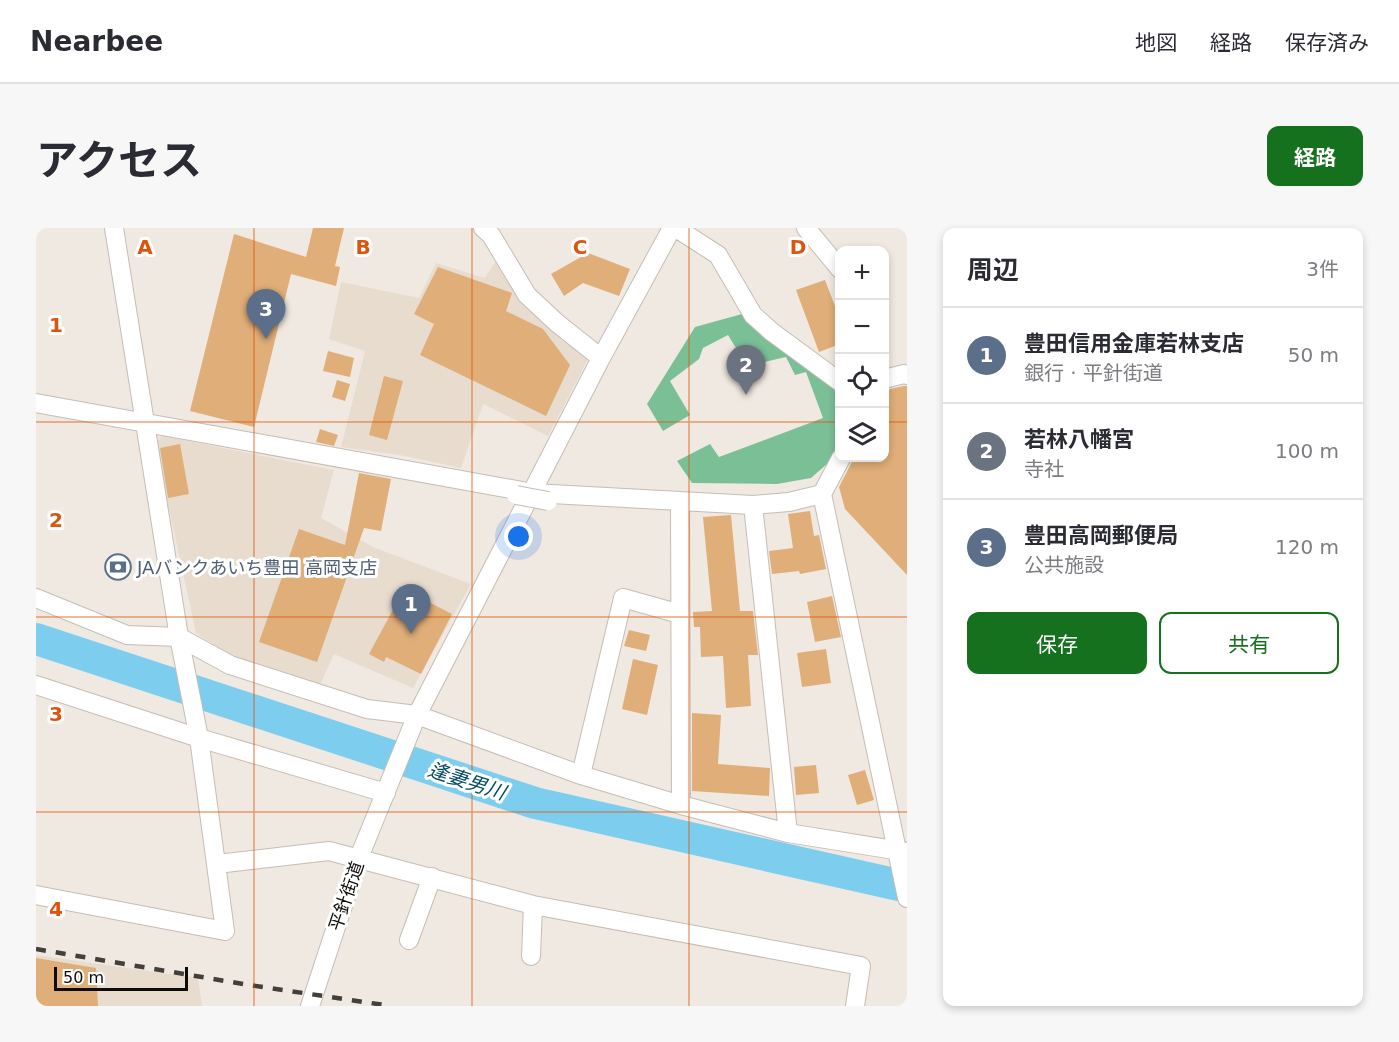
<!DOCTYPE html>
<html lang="ja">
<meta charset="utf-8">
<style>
:root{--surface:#fff;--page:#f7f7f7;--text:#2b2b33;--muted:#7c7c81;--line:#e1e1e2;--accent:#16711e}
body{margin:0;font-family:"DejaVu Sans","Noto Sans JP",sans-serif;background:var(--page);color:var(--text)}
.controls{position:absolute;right:18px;top:18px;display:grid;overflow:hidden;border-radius:12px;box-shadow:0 3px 9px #0003}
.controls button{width:54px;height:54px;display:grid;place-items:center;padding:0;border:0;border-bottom:2px solid var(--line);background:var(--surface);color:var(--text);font:30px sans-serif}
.scale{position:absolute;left:18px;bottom:15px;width:134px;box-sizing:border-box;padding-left:6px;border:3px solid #0e0c09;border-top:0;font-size:16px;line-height:21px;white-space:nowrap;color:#0e0c09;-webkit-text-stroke:4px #fff;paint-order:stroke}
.you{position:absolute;left:483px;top:309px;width:21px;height:21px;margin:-15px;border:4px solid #fff;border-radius:50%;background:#1a73e8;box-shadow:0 0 0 9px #1a73e833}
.badge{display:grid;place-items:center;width:39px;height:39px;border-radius:50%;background:var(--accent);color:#fff;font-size:20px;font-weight:700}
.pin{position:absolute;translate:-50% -50px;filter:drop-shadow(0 2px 3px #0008)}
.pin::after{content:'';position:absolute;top:32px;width:21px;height:18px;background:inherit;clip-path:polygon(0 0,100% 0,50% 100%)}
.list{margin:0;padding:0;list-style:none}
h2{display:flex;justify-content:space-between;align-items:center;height:78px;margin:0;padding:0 24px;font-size:26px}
h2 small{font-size:20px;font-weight:400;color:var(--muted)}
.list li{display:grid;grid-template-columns:39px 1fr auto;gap:18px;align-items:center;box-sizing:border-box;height:96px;padding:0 24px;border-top:2px solid var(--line)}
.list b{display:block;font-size:22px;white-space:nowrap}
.list p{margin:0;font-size:20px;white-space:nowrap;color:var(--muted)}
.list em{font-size:20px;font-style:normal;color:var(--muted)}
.actions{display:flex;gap:12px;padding:18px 24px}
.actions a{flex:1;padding:14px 0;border:2px solid var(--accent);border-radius:12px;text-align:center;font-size:21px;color:var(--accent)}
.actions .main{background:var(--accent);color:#fff}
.icon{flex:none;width:33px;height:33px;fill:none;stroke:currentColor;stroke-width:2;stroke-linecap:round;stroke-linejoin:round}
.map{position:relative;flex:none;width:871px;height:778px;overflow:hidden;border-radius:12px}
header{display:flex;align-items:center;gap:36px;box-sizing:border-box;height:84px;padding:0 30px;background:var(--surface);border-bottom:2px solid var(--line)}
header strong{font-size:28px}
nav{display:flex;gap:33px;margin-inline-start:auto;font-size:21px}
.intro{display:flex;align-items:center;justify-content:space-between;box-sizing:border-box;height:144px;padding:0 36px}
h1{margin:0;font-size:42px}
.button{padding:15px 27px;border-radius:12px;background:var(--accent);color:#fff;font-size:21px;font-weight:700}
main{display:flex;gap:36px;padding:0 36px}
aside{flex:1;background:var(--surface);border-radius:12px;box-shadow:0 3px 9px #0003}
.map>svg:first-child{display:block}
.built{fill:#e8dcce}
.forest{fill:#7bbf97}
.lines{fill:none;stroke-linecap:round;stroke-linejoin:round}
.river{stroke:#7dceee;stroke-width:32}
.building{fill:#e0ae78}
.minor-casing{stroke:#c4bdb5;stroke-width:20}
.minor{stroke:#fff;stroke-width:18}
.rail{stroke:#43403c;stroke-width:4.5;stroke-dasharray:10 10;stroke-linecap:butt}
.minor-bridge-casing{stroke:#c4bdb5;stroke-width:20;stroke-linecap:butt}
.minor-bridge{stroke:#fff;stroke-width:18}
.grid{fill:none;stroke:#dd550c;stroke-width:1.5;stroke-opacity:0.55}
.labels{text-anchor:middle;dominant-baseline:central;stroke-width:6;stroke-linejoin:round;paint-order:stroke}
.service-label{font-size:18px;fill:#4e5e75;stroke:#fff;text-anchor:start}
.street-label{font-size:18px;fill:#0e0c09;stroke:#fff}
.water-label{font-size:20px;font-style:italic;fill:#024c61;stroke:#fff}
.grid-label{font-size:20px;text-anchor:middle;font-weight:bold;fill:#dd550c;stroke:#fff;stroke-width:6;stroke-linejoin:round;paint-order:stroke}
</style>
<header>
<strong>Nearbee</strong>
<nav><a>地図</a><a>経路</a><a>保存済み</a></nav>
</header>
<div class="intro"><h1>アクセス</h1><a class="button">経路</a></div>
<main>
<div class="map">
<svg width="871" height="778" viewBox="0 0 871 778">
<rect width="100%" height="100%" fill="#f0e9e1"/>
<path class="built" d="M 459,34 L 482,66 L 552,131 L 512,208 L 447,176 L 425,240 L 363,227 L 305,219 L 329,123 L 293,111 L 305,54 L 383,70 L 400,35 L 449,50 Z
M 126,208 L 298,242 L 285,290 L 337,319 L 435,356 L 377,460 L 298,426 L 283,459 L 193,426 L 160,405 L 119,216 Z
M 0,727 L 162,750 L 166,778 L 0,778 Z"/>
<path class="forest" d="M 706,86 L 803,156 L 803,214 L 800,228 L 775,250 L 741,256 L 656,255 L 641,233 L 674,216 L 683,229 L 787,190 L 770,144 L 759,147 L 750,129 L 711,138 L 692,107 L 667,120 L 663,131 L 634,153 L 654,187 L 627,203 L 611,176 L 659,99 Z"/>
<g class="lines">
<path class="river" d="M 0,411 L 499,575 L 871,659"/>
</g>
<path class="building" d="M 277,0 L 308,0 L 299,38 L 304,39 L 300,58 L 255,46 L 218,199 L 154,183 L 198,6 L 270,29 Z
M 552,25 L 594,41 L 583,68 L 547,55 L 528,68 L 515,46 Z
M 402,39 L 476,65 L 470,83 L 507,101 L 534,137 L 510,188 L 384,127 L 398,96 L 378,86 Z
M 789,52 L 804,91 L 804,116 L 783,124 L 760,62 Z
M 292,123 L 318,130 L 314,149 L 287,143 Z
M 348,148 L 367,153 L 351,212 L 333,207 Z
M 301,152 L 314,156 L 309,173 L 296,169 Z
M 868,158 L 871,158 L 871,347 L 809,281 L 803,259 L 818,230 L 849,230 L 849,166 L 854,161 Z
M 284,201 L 302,207 L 298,218 L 280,214 Z
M 144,216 L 153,266 L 132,270 L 124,220 Z
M 323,245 L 355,251 L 345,303 L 328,300 L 281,434 L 223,414 L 263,301 L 309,317 Z
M 774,283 L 778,308 L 783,307 L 790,341 L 764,346 L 763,343 L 736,346 L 733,323 L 757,320 L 752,286 Z
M 695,287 L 704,383 L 717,383 L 722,427 L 712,427 L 715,478 L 690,480 L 687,428 L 665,429 L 664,399 L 658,399 L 657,384 L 676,383 L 667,289 Z
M 379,367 L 416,386 L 385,446 L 350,429 L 348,434 L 333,426 L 359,378 L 368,384 Z
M 796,368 L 805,409 L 779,414 L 771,374 Z
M 593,402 L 614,407 L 610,423 L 588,418 Z
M 790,421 L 795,455 L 766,459 L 761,425 Z
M 597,431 L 622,437 L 611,487 L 586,481 Z
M 656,485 L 685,487 L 682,536 L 734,540 L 733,568 L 656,563 Z
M 780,537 L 783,565 L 760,567 L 758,539 Z
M 829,542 L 838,572 L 821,577 L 812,547 Z
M 0,730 L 60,740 L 62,778 L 0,778 Z"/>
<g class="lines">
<g class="minor-casing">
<path id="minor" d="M 447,0 L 455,7 L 491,67 L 521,95 L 565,130
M 640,0 L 682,27 L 717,87 L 736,104 L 804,154
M 770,0 L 804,41
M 848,151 L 868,146 L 871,147
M 0,175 L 497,265 L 717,277 L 753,274 L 786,266
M 805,230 L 786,266 L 871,670
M 644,274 L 645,577
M 717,277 L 752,605
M 0,370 L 91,407 L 143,409 L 194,437 L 331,481 L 381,487 L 545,547 L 645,577 L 752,605 L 871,624
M 0,457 L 163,510 L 350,565
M 545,547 L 587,370 L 644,386
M 181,636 L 293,623 L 497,677 L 825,738 L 819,778
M 0,667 L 189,703 L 163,510 L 143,409 L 78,0
M 373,712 L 396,649
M 495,728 L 497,677
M 274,778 L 322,632 L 381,487 L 565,130 L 636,0"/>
</g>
<use href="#minor" class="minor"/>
<path class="rail" d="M 0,721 L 213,757 L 355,778"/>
<g class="minor-bridge-casing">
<path id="minor-bridge" d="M 480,267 L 512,273"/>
</g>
<use href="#minor-bridge" class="minor-bridge"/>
</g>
<path class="grid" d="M 218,0 L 218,778M 436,0 L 436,778M 653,0 L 653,778M 0,194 L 804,194M 848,194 L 871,194M 0,389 L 871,389M 0,584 L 871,584"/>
<defs>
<g id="bank-ring" transform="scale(1.35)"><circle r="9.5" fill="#fff" stroke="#5c6f8a" stroke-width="1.5"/><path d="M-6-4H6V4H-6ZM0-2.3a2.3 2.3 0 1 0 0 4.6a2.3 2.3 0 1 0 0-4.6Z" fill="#5c6f8a"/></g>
</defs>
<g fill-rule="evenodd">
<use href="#bank-ring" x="82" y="339"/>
</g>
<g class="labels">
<g class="service-label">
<text x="101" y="339">JAバンクあいち豊田 高岡支店</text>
</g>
<g class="street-label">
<text transform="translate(310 668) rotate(-71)">平針街道</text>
</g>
<g class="water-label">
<text transform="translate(431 553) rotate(18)">逢妻男川</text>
</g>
</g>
<g class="grid-label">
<text x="109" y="26">A</text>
<text x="327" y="26">B</text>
<text x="544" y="26">C</text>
<text x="762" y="26">D</text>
<text x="20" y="104">1</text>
<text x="20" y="299">2</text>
<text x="20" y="493">3</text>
<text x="20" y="688">4</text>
</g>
</svg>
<div class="controls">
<button>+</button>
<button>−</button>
<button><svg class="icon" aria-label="locate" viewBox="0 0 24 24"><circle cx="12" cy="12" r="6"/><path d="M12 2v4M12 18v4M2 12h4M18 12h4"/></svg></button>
<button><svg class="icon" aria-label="layers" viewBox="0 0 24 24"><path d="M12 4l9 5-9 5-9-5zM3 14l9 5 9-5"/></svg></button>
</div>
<div class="scale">50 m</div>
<div class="you"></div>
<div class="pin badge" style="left:375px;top:406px;background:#5c6f8a">1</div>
<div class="pin badge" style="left:710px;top:167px;background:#6b7280">2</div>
<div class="pin badge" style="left:230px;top:111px;background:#5c6f8a">3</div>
</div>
<aside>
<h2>周辺<small>3件</small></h2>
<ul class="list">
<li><span class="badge" style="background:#5c6f8a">1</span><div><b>豊田信用金庫若林支店</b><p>銀行 · 平針街道</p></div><em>50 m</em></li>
<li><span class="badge" style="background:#6b7280">2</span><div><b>若林八幡宮</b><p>寺社</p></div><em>100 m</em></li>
<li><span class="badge" style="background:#5c6f8a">3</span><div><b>豊田高岡郵便局</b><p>公共施設</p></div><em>120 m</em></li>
</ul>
<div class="actions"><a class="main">保存</a><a>共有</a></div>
</aside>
</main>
